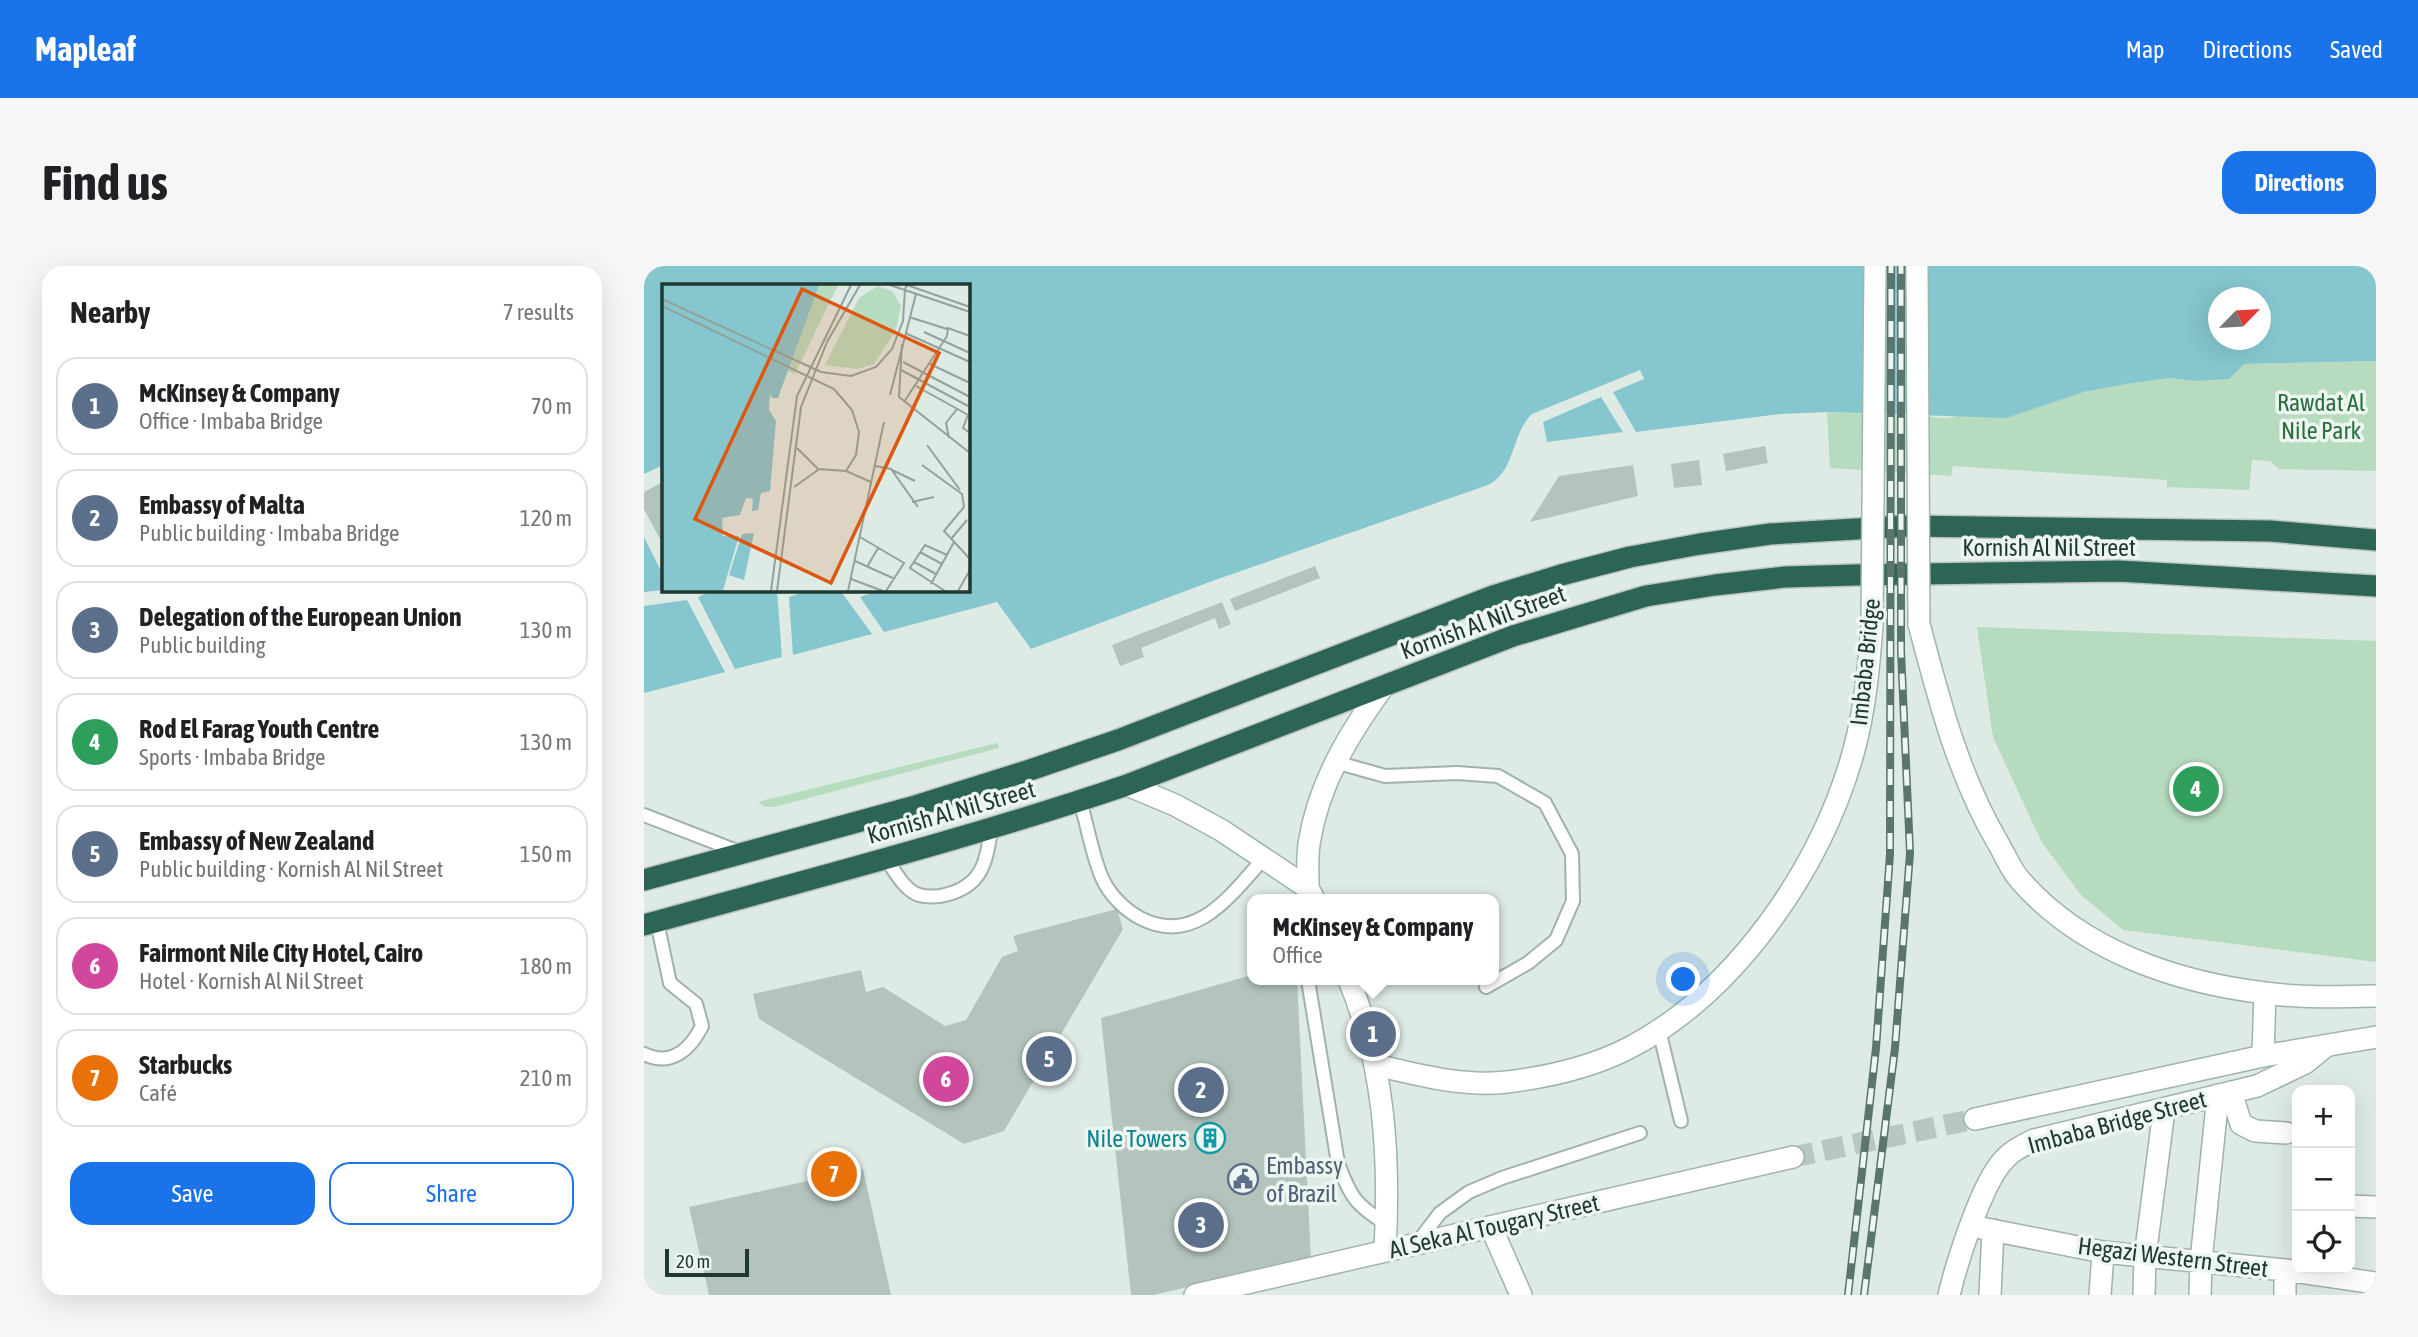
<!DOCTYPE html>
<meta charset="utf-8">
<style>
:root{--surface:#fff;--page:#f6f6f6;--text:#202124;--muted:#757577;--line:#e0e0e0;--accent:#1a73e8}
body{margin:0;font-family:"Asap Condensed",sans-serif;background:var(--page);color:var(--text)}
.controls{position:absolute;right:21px;bottom:21px;display:grid;overflow:hidden;border-radius:14px;box-shadow:0 7px 28px #0002}
.controls button{width:63px;height:63px;display:grid;place-items:center;padding:0;border:0;border-bottom:2px solid var(--line);background:var(--surface);color:var(--text);font:35px sans-serif}
.compass{position:absolute;left:1564px;top:21px;width:63px;height:63px;border-radius:50%;background:var(--surface);box-shadow:0 7px 28px #0002;rotate:65deg}
.scale{position:absolute;left:21px;bottom:18px;width:84px;box-sizing:border-box;padding-left:7px;border:4px solid #203931;border-top:0;font-size:19px;line-height:24px;white-space:nowrap;color:#203931;-webkit-text-stroke:5px #eef6f2;paint-order:stroke}
.you{position:absolute;left:1040px;top:714px;width:24px;height:24px;margin:-18px;border:5px solid #fff;border-radius:50%;background:#1a73e8;box-shadow:0 0 0 10px #1a73e833}
.badge{display:grid;place-items:center;width:46px;height:46px;border-radius:50%;background:var(--accent);color:#fff;font-size:23px;font-weight:700}
.pin{position:absolute;translate:-50% -50%;border:4px solid #fff;box-shadow:0 2px 7px #0006}
.popup{position:absolute;left:603px;top:628px;width:252px;height:91px;box-sizing:border-box;display:grid;place-content:center;border-radius:14px;background:var(--surface);filter:drop-shadow(0 2px 5px #0005);font-size:23px;white-space:nowrap;color:var(--muted)}
.popup b{font-size:26px;color:var(--text)}
.popup::after{content:'';position:absolute;left:50%;top:100%;margin-left:-14px;border:14px solid transparent;border-top-color:var(--surface)}
.list{margin:0;padding:0;list-style:none}
h2{display:flex;justify-content:space-between;align-items:center;height:91px;margin:0;padding:0 28px;font-size:30px}
h2 small{font-size:23px;font-weight:400;color:var(--muted)}
.list li{display:grid;grid-template-columns:46px 1fr auto;gap:21px;align-items:center;box-sizing:border-box;height:98px;margin:0 14px 14px;padding:0 14px;border:2px solid var(--line);border-radius:21px}
.list b{display:block;font-size:26px;white-space:nowrap}
.list p{margin:0;font-size:23px;white-space:nowrap;color:var(--muted)}
.list em{font-size:23px;font-style:normal;color:var(--muted)}
.actions{display:flex;gap:14px;padding:21px 28px}
.actions a{flex:1;padding:16px 0;border:2px solid var(--accent);border-radius:21px;text-align:center;font-size:24px;color:var(--accent)}
.actions .main{background:var(--accent);color:#fff}
.icon{flex:none;width:38px;height:38px;fill:none;stroke:currentColor;stroke-width:2;stroke-linecap:round;stroke-linejoin:round}
.map{position:relative;flex:none;width:1732px;height:1029px;overflow:hidden;border-radius:21px}
header{display:flex;align-items:center;gap:42px;box-sizing:border-box;height:98px;padding:0 35px;background:var(--accent);color:#fff}
header strong{font-size:33px}
nav{display:flex;gap:38px;margin-inline-start:auto;font-size:24px}
.intro{display:flex;align-items:center;justify-content:space-between;box-sizing:border-box;height:168px;padding:0 42px}
h1{margin:0;font-size:49px}
.button{padding:18px 32px;border-radius:21px;background:var(--accent);color:#fff;font-size:24px;font-weight:700}
main{display:flex;gap:42px;padding:0 42px}
aside{flex:1;background:var(--surface);border-radius:21px;box-shadow:0 7px 28px #0002}
.map>svg:first-child{display:block}
.green{fill:#b7dbbf}
.water{fill:#86c7cf;fill-rule:evenodd}
.building{fill:#b4c4bd}
.lines{fill:none;stroke-linecap:round;stroke-linejoin:round}
.secondary-tunnel{stroke:#b8c7c0;stroke-width:21;stroke-dasharray:21 10;stroke-linecap:butt}
.lane-casing{stroke:#a1b1ab;stroke-width:16}
.street-casing{stroke:#a1b1ab;stroke-width:24}
.secondary-casing{stroke:#9eb5ab;stroke-width:24}
.highway-casing{stroke:#bcc4c1;stroke-width:24}
.lane{stroke:#fff;stroke-width:12}
.street{stroke:#fff;stroke-width:21}
.secondary{stroke:#fff;stroke-width:21}
.highway{stroke:#2c6456;stroke-width:21}
.rail-casing{stroke:#5a756c;stroke-width:8}
.rail{stroke:#eef6f2;stroke-width:5;stroke-dasharray:16;stroke-linecap:butt}
.secondary-bridge-casing{stroke:#9eb5ab;stroke-width:24;stroke-linecap:butt}
.secondary-bridge{stroke:#fff;stroke-width:21}
.labels{text-anchor:middle;dominant-baseline:central;stroke-width:7;stroke-linejoin:round;paint-order:stroke}
.park-label{font-size:24px;fill:#2b6f41;stroke:#eef6f2}
.street-label{font-size:24px;fill:#203931;stroke:#eef6f2}
.culture-label{font-size:24px;fill:#0d838f;stroke:#eef6f2;text-anchor:end}
.service-label{font-size:24px;fill:#4e5e75;stroke:#eef6f2;text-anchor:start}
.inset-road{fill:none;stroke:#92a39c;stroke-width:2}
.view{fill:#de570e;fill-opacity:0.15;stroke:#de570e;stroke-width:3.5}
.inset-edge{fill:none;stroke:#203931;stroke-width:3.5}
</style>
<header>
<strong>Mapleaf</strong>
<nav><a>Map</a><a>Directions</a><a>Saved</a></nav>
</header>
<div class="intro"><h1>Find us</h1><a class="button">Directions</a></div>
<main>
<aside>
<h2>Nearby<small>7 results</small></h2>
<ul class="list">
<li><span class="badge" style="background:#5c6f8a">1</span><div><b>McKinsey &amp; Company</b><p>Office · Imbaba Bridge</p></div><em>70 m</em></li>
<li><span class="badge" style="background:#5c6f8a">2</span><div><b>Embassy of Malta</b><p>Public building · Imbaba Bridge</p></div><em>120 m</em></li>
<li><span class="badge" style="background:#5c6f8a">3</span><div><b>Delegation of the European Union</b><p>Public building</p></div><em>130 m</em></li>
<li><span class="badge" style="background:#2e9e5b">4</span><div><b>Rod El Farag Youth Centre</b><p>Sports · Imbaba Bridge</p></div><em>130 m</em></li>
<li><span class="badge" style="background:#5c6f8a">5</span><div><b>Embassy of New Zealand</b><p>Public building · Kornish Al Nil Street</p></div><em>150 m</em></li>
<li><span class="badge" style="background:#d1479c">6</span><div><b>Fairmont Nile City Hotel, Cairo</b><p>Hotel · Kornish Al Nil Street</p></div><em>180 m</em></li>
<li><span class="badge" style="background:#e8710a">7</span><div><b>Starbucks</b><p>Café</p></div><em>210 m</em></li>
</ul>
<div class="actions"><a class="main">Save</a><a>Share</a></div>
</aside>
<div class="map">
<svg width="1732" height="1029" viewBox="0 0 1732 1029">
<rect width="100%" height="100%" fill="#deeae4"/>
<path class="green" d="M 1732,95 L 1732,205 L 1635,203 L 1626,195 L 1608,194 L 1605,224 L 1523,221 L 1523,214 L 1309,200 L 1307,210 L 1186,202 L 1183,146 L 1304,152 L 1483,118 L 1525,112 L 1550,115 L 1599,98 Z
M 1333,361 L 1732,375 L 1732,696 L 1479,664 L 1437,629 L 1397,575 L 1349,471 Z
M 353,477 L 355,482 L 130,541 L 121,541 L 114,536 Z"/>
<path class="water" d="M 0,0 L 1732,0 L 1732,95 L 1600,98 L 1585,113 L 1550,115 L 1525,112 L 1483,118 L 1440,126 L 1362,152 L 1183,146 L 1137,148 L 992,166 L 969,126 L 1000,113 L 996,104 L 888,148 C 867,168 872,205 844,219 L 571,314 L 387,383 L 353,336 L 240,366 L 216,331 L 237,324 L 324,324 L 324,19 L 19,19 L 19,199 L 0,208 ZM 1574,32 L 1616,32 L 1616,74 L 1574,74 Z
M 957,131 L 979,166 L 903,176 L 899,156 Z
M 0,271 L 19,309 L 19,324 L 0,326 Z
M 68,324 L 133,324 L 138,391 L 91,403 L 54,331 Z
M 166,324 L 196,324 L 228,368 L 149,389 L 145,331 Z
M 43,334 L 81,406 L 0,427 L 0,340 Z"/>
<path class="building" d="M 1121,180 L 1124,197 L 1082,205 L 1079,188 Z
M 1055,194 L 1058,219 L 1030,222 L 1027,198 Z
M 989,199 L 994,230 L 886,256 L 915,210 Z
M 19,216 L 19,279 L 0,243 L 0,226 Z
M 671,300 L 676,312 L 591,345 L 586,333 Z
M 578,336 L 587,358 L 575,363 L 571,352 L 497,382 L 500,391 L 476,400 L 468,379 Z
M 473,643 L 479,663 L 360,865 L 320,878 L 115,753 L 109,728 L 217,704 L 222,726 L 239,721 L 301,760 L 322,754 L 358,691 L 374,685 L 369,670 Z
M 608,709 L 608,714 L 653,714 L 667,993 L 509,1029 L 487,1029 L 457,752 Z
M 219,903 L 247,1029 L 65,1029 L 45,941 Z"/>
<g class="lines">
<path class="secondary-tunnel" d="M 1149,891 L 1331,853"/>
<g class="lane-casing">
<path id="lane" d="M 691,496 L 741,510 L 813,507 L 854,510 L 901,537 L 928,588 L 929,635 L 912,674 L 884,697 L 842,721
M 436,535 C 443,557 449,594 459,614 C 466,629 481,644 496,652 C 551,681 587,629 620,592
M 0,549 L 98,587
M 242,593 C 251,605 260,624 275,629 C 282,631 294,631 301,629 C 338,620 342,597 347,564
M 664,714 L 694,897 C 706,931 712,939 742,958
M 1015,764 L 1037,855
M 0,788 C 27,801 46,784 58,760 L 52,738 L 26,717 L 13,656
M 773,977 L 796,947 L 825,926 L 858,912 L 996,867"/>
</g>
<g class="street-casing">
<path id="street" d="M 1587,826 L 1597,858 L 1611,865 L 1642,867
M 1706,940 L 1732,941
M 1327,960 L 1459,986 L 1641,1004 L 1732,1017
M 847,961 L 877,1029
M 1305,1029 C 1313,996 1337,920 1358,896 C 1367,885 1378,880 1390,874 L 1613,820 L 1661,797 L 1682,780
M 1346,1029 L 1349,964
M 1456,1029 L 1459,986
M 1500,1029 L 1501,991 L 1520,844
M 1556,1029 L 1557,995 L 1574,829
M 1641,1029 L 1641,1004"/>
</g>
<g class="secondary-casing">
<path id="secondary" d="M 1275,358 C 1295,434 1314,509 1354,577 C 1361,589 1367,604 1376,614 C 1437,684 1530,716 1621,727 C 1657,732 1695,731 1732,730
M 483,519 L 531,539 L 577,564 L 664,622 L 670,633
M 664,622 C 664,608 663,592 665,578 C 674,519 704,469 739,421
M 705,714 C 741,801 746,892 741,985
M 1619,790 L 1621,727
M 732,799 C 774,809 819,821 863,816 C 904,811 948,801 985,782 C 1094,725 1178,600 1210,484 C 1221,443 1225,400 1228,358
M 1331,853 L 1619,790 L 1732,771
M 551,1029 L 1149,891"/>
</g>
<g class="highway-casing">
<path id="highway" d="M 0,614 L 268,541 L 386,504 L 474,474 L 849,330 L 917,309 L 986,291 L 1056,278 L 1126,268 L 1264,260 L 1626,265 L 1732,274
M 0,659 C 162,614 324,573 483,519 L 869,370 L 1002,330 L 1071,319 L 1141,311 L 1211,309 L 1475,305 L 1732,320"/>
</g>
<use href="#lane" class="lane"/>
<use href="#street" class="street"/>
<use href="#secondary" class="secondary"/>
<use href="#highway" class="highway"/>
<g class="rail-casing">
<path id="rail" d="M 1204,1029 L 1232,782 L 1246,588 L 1247,0
M 1220,1029 L 1251,782 L 1266,587 L 1257,385 L 1257,0"/>
</g>
<use href="#rail" class="rail"/>
<g class="secondary-bridge-casing">
<path id="secondary-bridge" d="M 1273,0 L 1275,358
M 1228,358 L 1231,0"/>
</g>
<use href="#secondary-bridge" class="secondary-bridge"/>
</g>
<defs>
<g id="building-ring" transform="scale(1.575)"><circle r="9.5" fill="#eef6f2" stroke="#0f9aa8" stroke-width="1.5"/><path d="M-4-6H4V6H1V3H-1V6H-4ZM-2.5-4.3h1.7v1.8h-1.7ZM.8-4.3h1.7v1.8H.8ZM-2.5-1h1.7V.8h-1.7ZM.8-1h1.7V.8H.8Z" fill="#0f9aa8"/></g>
<g id="civic-ring" transform="scale(1.575)"><circle r="9.5" fill="#eef6f2" stroke="#5c6f8a" stroke-width="1.5"/><path d="M-.6-6.5H3V-4.5H.6V-3L4-1V1h2V6H-6V1h2V-1L-.6-3ZM-1.2 2.5V6h2.4V2.5Z" fill="#5c6f8a"/></g>
</defs>
<g fill-rule="evenodd">
<use href="#building-ring" x="566" y="872"/>
<use href="#civic-ring" x="599" y="913"/>
</g>
<g class="labels">
<g class="park-label">
<text x="1677" y="136">Rawdat Al<tspan x="1677" dy="28">Nile Park</tspan></text>
</g>
<g class="street-label">
<text x="1405" y="281">Kornish Al Nil Street</text>
<text transform="translate(839 356) rotate(-20)">Kornish Al Nil Street</text>
<text transform="translate(1221 396) rotate(-84)">Imbaba Bridge</text>
<text transform="translate(307 546) rotate(-16)">Kornish Al Nil Street</text>
<text transform="translate(1473 856) rotate(-15)">Imbaba Bridge Street</text>
<text transform="translate(850 960) rotate(-13)">Al Seka Al Tougary Street</text>
<text transform="translate(1529 991) rotate(7)">Hegazi Western Street</text>
</g>
<g class="culture-label">
<text x="543" y="872">Nile Towers</text>
</g>
<g class="service-label">
<text x="622" y="899">Embassy<tspan x="622" dy="28">of Brazil</tspan></text>
</g>
</g>
<g transform="translate(18 18)">
<rect width="308" height="308" fill="#deeae4"/>
<path d="M 157,1 L 176,1 L 133,90 L 125,87 ZM 216,2 L 231,8 L 239,22 L 234,46 L 212,80 L 195,85 L 163,81 L 197,14 Z" fill="#b7dbbf"/>
<path d="M 0,1 L 157,1 L 116,114 L 110,114 L 108,110 L 107,126 L 114,137 L 108,207 L 99,209 L 96,226 L 90,227 L 91,215 L 84,214 L 78,231 L 60,234 L 61,252 L 77,252 L 61,306 L 65,307 L 0,307 ZM 92,249 L 82,296 L 67,291 L 80,250 Z" fill="#86c7cf"/>
<path class="inset-road" d="M 228,1 L 308,28M 243,5 L 245,1 L 308,23M 0,15 L 159,88 L 189,92 L 214,83 L 230,65 L 241,37 L 243,5M 0,22 L 172,105 L 190,126 L 197,148 L 194,171 L 184,187M 247,33 L 285,45M 262,48 L 308,69M 243,49 L 308,78M 240,60 L 237,113 L 308,169M 241,78 L 308,113M 268,80 L 308,99M 239,86 L 308,123M 254,102 L 308,132M 228,111 L 254,10M 242,118 L 285,52 L 286,44 L 308,52M 306,131 L 301,144 L 308,149M 287,154 L 284,139 L 295,125M 265,161 L 298,206M 135,164 L 156,185 L 184,187 L 209,198M 260,181 L 300,210 L 302,223 L 282,247 L 308,275M 213,182 L 229,185 L 256,223M 230,186 L 253,197M 132,203 L 156,186M 250,218 L 272,213M 198,253 L 242,279 L 224,307M 289,255 L 305,236M 258,268 L 280,280M 193,277 L 233,295M 252,278 L 274,290M 205,283 L 216,264M 189,295 L 221,307M 269,300 L 292,258M 109,307 L 135,112 L 189,1M 115,307 L 139,123 L 165,58 L 198,1M 186,307 L 222,138M 283,307 L 248,284 L 263,261 L 285,271M 296,307 L 308,286"/>
<path class="view" d="M 140,5 L 277,69 L 169,299 L 33,235 Z"/>
<rect width="308" height="308" class="inset-edge"/>
</g>
</svg>
<div class="controls">
<button>+</button>
<button>−</button>
<button><svg class="icon" aria-label="locate" viewBox="0 0 24 24"><circle cx="12" cy="12" r="6"/><path d="M12 2v4M12 18v4M2 12h4M18 12h4"/></svg></button>
</div>
<svg class="compass" viewBox="-18 -18 36 36"><path d="M0-13l5 13h-10z" fill="#e53935"/><path d="M0 13l5-13h-10z" fill="#757577"/></svg>
<div class="scale">20 m</div>
<div class="you"></div>
<div class="pin badge" style="left:729px;top:768px;background:#5c6f8a">1</div>
<div class="popup"><b>McKinsey &amp; Company</b>Office</div>
<div class="pin badge" style="left:557px;top:824px;background:#5c6f8a">2</div>
<div class="pin badge" style="left:557px;top:959px;background:#5c6f8a">3</div>
<div class="pin badge" style="left:1552px;top:523px;background:#2e9e5b">4</div>
<div class="pin badge" style="left:405px;top:793px;background:#5c6f8a">5</div>
<div class="pin badge" style="left:302px;top:813px;background:#d1479c">6</div>
<div class="pin badge" style="left:190px;top:908px;background:#e8710a">7</div>
</div>
</main>
